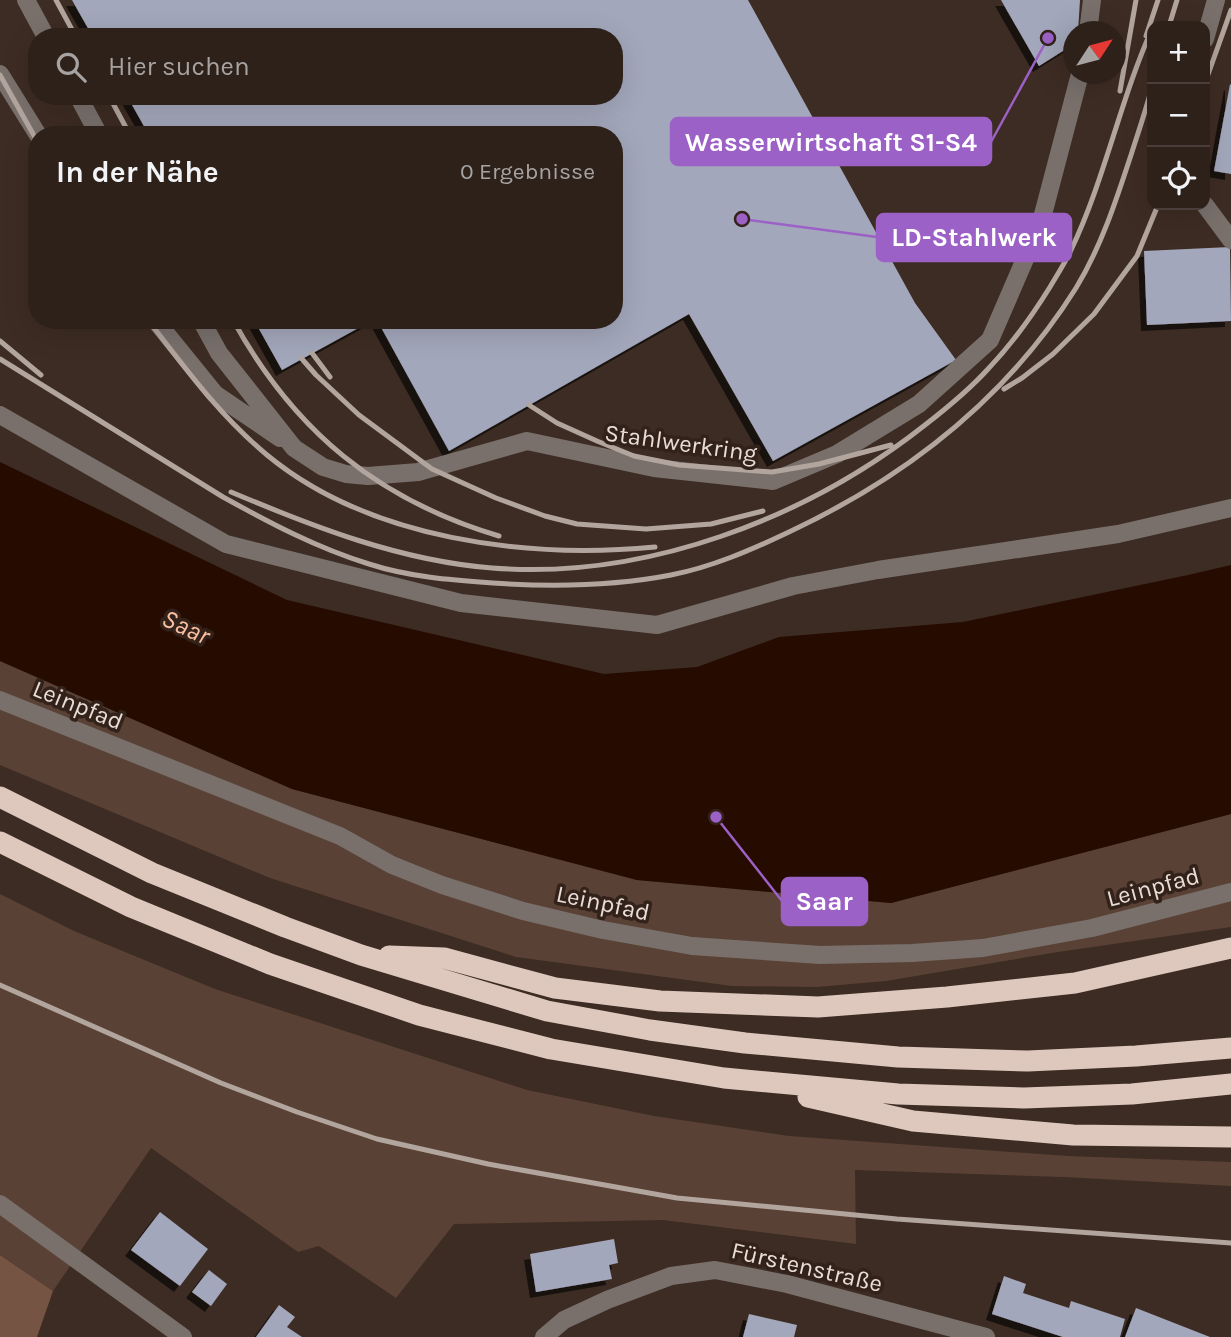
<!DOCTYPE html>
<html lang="de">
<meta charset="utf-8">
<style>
:root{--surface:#2e211a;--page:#3a2e27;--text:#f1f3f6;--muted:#a7a3a2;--line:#493e39}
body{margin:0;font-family:Karla,sans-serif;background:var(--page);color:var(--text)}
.controls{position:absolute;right:21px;top:21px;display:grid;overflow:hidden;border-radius:14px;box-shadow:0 7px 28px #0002}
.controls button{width:63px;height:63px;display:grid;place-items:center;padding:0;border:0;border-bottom:2px solid var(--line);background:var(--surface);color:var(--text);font:35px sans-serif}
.compass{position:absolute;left:1063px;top:21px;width:63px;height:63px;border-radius:50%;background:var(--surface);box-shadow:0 7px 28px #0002;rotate:54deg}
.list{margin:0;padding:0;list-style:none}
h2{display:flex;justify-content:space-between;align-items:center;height:91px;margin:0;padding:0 28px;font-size:30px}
h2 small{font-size:23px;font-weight:400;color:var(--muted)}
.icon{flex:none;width:38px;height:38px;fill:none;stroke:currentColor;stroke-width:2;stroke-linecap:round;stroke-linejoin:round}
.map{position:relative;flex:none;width:1231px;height:1337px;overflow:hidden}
.search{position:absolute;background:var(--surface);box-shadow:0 7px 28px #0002;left:28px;top:28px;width:595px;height:77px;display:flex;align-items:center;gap:18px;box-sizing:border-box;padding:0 24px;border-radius:28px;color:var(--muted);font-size:26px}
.panel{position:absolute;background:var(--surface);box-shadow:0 7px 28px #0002;left:28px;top:126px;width:595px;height:203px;border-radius:28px}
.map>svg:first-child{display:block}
.green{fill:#5a4135}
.forest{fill:#755444}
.water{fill:#260b01}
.building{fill:#a3a7bb;filter:url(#shadow)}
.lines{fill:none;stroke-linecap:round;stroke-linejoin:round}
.minor{stroke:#79706c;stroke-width:18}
.highway{stroke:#dec8bd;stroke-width:21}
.rail{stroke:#b2a59e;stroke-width:5}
.labels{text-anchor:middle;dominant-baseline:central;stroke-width:7;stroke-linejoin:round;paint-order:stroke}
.street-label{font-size:24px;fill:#e8ddd7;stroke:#32221a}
.water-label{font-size:26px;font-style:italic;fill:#fbbea0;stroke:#32221a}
.leader{fill:none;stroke:#9c61c6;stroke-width:2.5}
.callout-dot{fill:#9c61c6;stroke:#32221a;stroke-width:2.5}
.callout{fill:#9c61c6;stroke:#9c61c6;stroke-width:2.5}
.callout-label{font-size:26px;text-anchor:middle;font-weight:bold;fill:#fff}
</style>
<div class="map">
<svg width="1231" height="1337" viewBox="0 0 1231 1337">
<defs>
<filter id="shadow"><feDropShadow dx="-6" dy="6" stdDeviation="0" flood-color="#0009"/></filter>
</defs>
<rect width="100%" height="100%" fill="#3d2c23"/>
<path class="green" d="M 0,661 L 292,789 L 637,880 L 891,903 L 1231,814 L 1231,927 L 1058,952 L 886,981 L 817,987 L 732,986 L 516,957 L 270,878 L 0,765 Z
M 0,894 L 74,931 L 215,989 L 527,1090 L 654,1116 L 789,1136 L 1068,1156 L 1231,1162 L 1231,1186 L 1064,1177 L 855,1170 L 856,1244 L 663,1220 L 454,1224 L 396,1298 L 319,1246 L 298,1252 L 151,1148 L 53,1291 L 0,1255 Z"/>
<path class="forest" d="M 0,1255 L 53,1291 L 37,1337 L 0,1337 Z"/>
<path class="water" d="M 0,462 L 287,600 L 604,674 L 697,667 L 779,637 L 963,622 L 1188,575 L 1231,565 L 1231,814 L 891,903 L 637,880 L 292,789 L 0,661 Z"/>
<path class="building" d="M 72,0 L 748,0 L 915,303 L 956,360 L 773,461 L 689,314 L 449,451 L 377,320 L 614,320 L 614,135 L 149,135 L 127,96 L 614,96 L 614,37 L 93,37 Z
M 1001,0 L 1080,0 L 1078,32 L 1074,32 L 1074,44 L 1039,66 Z
M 1230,84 L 1231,85 L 1231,174 L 1214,171 Z
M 1230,247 L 1231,321 L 1147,325 L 1144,251 Z
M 254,320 L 373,320 L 282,370 Z
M 160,1212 L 208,1249 L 180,1286 L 131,1250 Z
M 614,1239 L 618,1263 L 609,1265 L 612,1279 L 536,1292 L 530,1254 Z
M 209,1270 L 227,1284 L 211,1306 L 192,1292 Z
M 1004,1276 L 1026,1284 L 1023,1293 L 1069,1308 L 1071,1301 L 1125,1319 L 1120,1337 L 1063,1337 L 992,1314 Z
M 279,1305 L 295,1317 L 287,1327 L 302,1337 L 256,1337 Z
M 1136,1308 L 1210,1337 L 1125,1337 Z
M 749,1314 L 797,1325 L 794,1337 L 743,1337 Z"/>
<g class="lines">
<path class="minor" d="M 26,0 L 46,37
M 1088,32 L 1092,0
M 1205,39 L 1216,0
M 0,74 L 38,135
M 78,96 L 99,135
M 1205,205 L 1231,240
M 155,320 L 215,394 L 280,438
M 201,320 L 219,353 L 294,448 L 323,467 L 346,474 L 368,476 L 418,472 L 527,441 L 654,468 L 773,481 L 837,454 L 919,404 L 990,340 L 1041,222 L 1080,74
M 0,415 L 226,544 L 461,603 L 657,625 L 793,586 L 878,570 L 1118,534 L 1231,508
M 0,700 L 340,836 L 392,865 L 442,885 L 523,911 L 603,930 L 692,946 L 820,955 L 912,953 L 983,948 L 1092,928 L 1231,892
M 0,1204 L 183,1337
M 544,1337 L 564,1320 L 607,1300 L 671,1276 L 715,1270 L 787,1284 L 986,1337"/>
<path class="highway" d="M 0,797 L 152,873 L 285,927 L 361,955 L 547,1011 L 650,1030 L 745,1043 L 898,1057 L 1028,1061 L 1136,1056 L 1231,1048
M 0,842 L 131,907 L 270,964 L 419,1015 L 551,1049 L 724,1078 L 898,1094 L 1024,1098 L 1132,1094 L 1231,1084
M 389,956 L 444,958 L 555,988 L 660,1001 L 818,1007 L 947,997 L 1075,983 L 1231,948
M 808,1097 L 913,1121 L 1073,1135 L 1231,1137"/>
<path class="rail" d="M 56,0 L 76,37
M 1169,26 L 1177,0
M 1146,36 L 1158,0
M 0,75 L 37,141
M 1205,83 L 1231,10
M 1120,91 L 1136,0
M 109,96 L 130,135
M 148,320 C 185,368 220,416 267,455 C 370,540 527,559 655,547
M 233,320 C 294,431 378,500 499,536
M 0,341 L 41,375
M 312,353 L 330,377
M 0,359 L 223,497 C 270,523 317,548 369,564 C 409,577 451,580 493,583 C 551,587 614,586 671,575 C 712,567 751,550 789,532 C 906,477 1007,398 1076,288 C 1101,247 1116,201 1131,155 C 1138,133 1146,110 1152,87
M 302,359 L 316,375 L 359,415 L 432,469 L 496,498 L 545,516 L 577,524 L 646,529 L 711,524 L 763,511
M 1004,389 L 1022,378 L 1053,354 L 1094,314 L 1137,256 L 1158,205
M 529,405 L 557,423 L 597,441 L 634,456 L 679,465 L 772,472 L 819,464 L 891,445
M 231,492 C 314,527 401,561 492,568 C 645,580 806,519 925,425 C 947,408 969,390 988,369 C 1012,344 1032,316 1050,287 C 1057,275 1065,263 1071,250 C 1105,179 1120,100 1152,29
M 0,985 L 221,1083 L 297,1112 L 377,1139 L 488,1164 L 677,1198 L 897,1219 L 1231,1243"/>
</g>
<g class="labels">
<g class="street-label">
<text transform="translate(681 443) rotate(8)">Stahlwerkring</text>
<text transform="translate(78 705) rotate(22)">Leinpfad</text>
<text transform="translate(1153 887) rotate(-15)">Leinpfad</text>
<text transform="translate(603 903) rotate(12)">Leinpfad</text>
<text transform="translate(807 1267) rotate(13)">Fürstenstraße</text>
</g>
<g class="water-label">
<text transform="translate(186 627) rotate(25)">Saar</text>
</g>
</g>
<path class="leader" d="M1048 38L991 142M742 219L877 237M716 817L782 901"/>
<g class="callout-dot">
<circle cx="1048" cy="38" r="7"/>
<circle cx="742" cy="219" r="7"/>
<circle cx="716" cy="817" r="7"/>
</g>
<g class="callout">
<rect x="671" y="118" width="320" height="47" rx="7"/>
<rect x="877" y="214" width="194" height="47" rx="7"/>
<rect x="782" y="878" width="85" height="47" rx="7"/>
</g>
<g class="callout-label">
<text x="831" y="151">Wasserwirtschaft S1-S4</text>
<text x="974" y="246">LD-Stahlwerk</text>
<text x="824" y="910">Saar</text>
</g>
</svg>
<div class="controls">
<button>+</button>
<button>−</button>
<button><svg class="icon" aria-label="locate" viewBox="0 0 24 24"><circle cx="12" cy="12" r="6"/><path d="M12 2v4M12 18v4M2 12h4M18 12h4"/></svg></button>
</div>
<svg class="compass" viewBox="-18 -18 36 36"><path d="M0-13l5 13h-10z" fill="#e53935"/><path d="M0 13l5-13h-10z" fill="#a7a3a2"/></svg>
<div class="search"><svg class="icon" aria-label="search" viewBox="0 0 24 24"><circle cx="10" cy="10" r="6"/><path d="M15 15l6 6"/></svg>Hier suchen</div>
<section class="panel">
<h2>In der Nähe<small>0 Ergebnisse</small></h2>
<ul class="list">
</ul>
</section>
</div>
